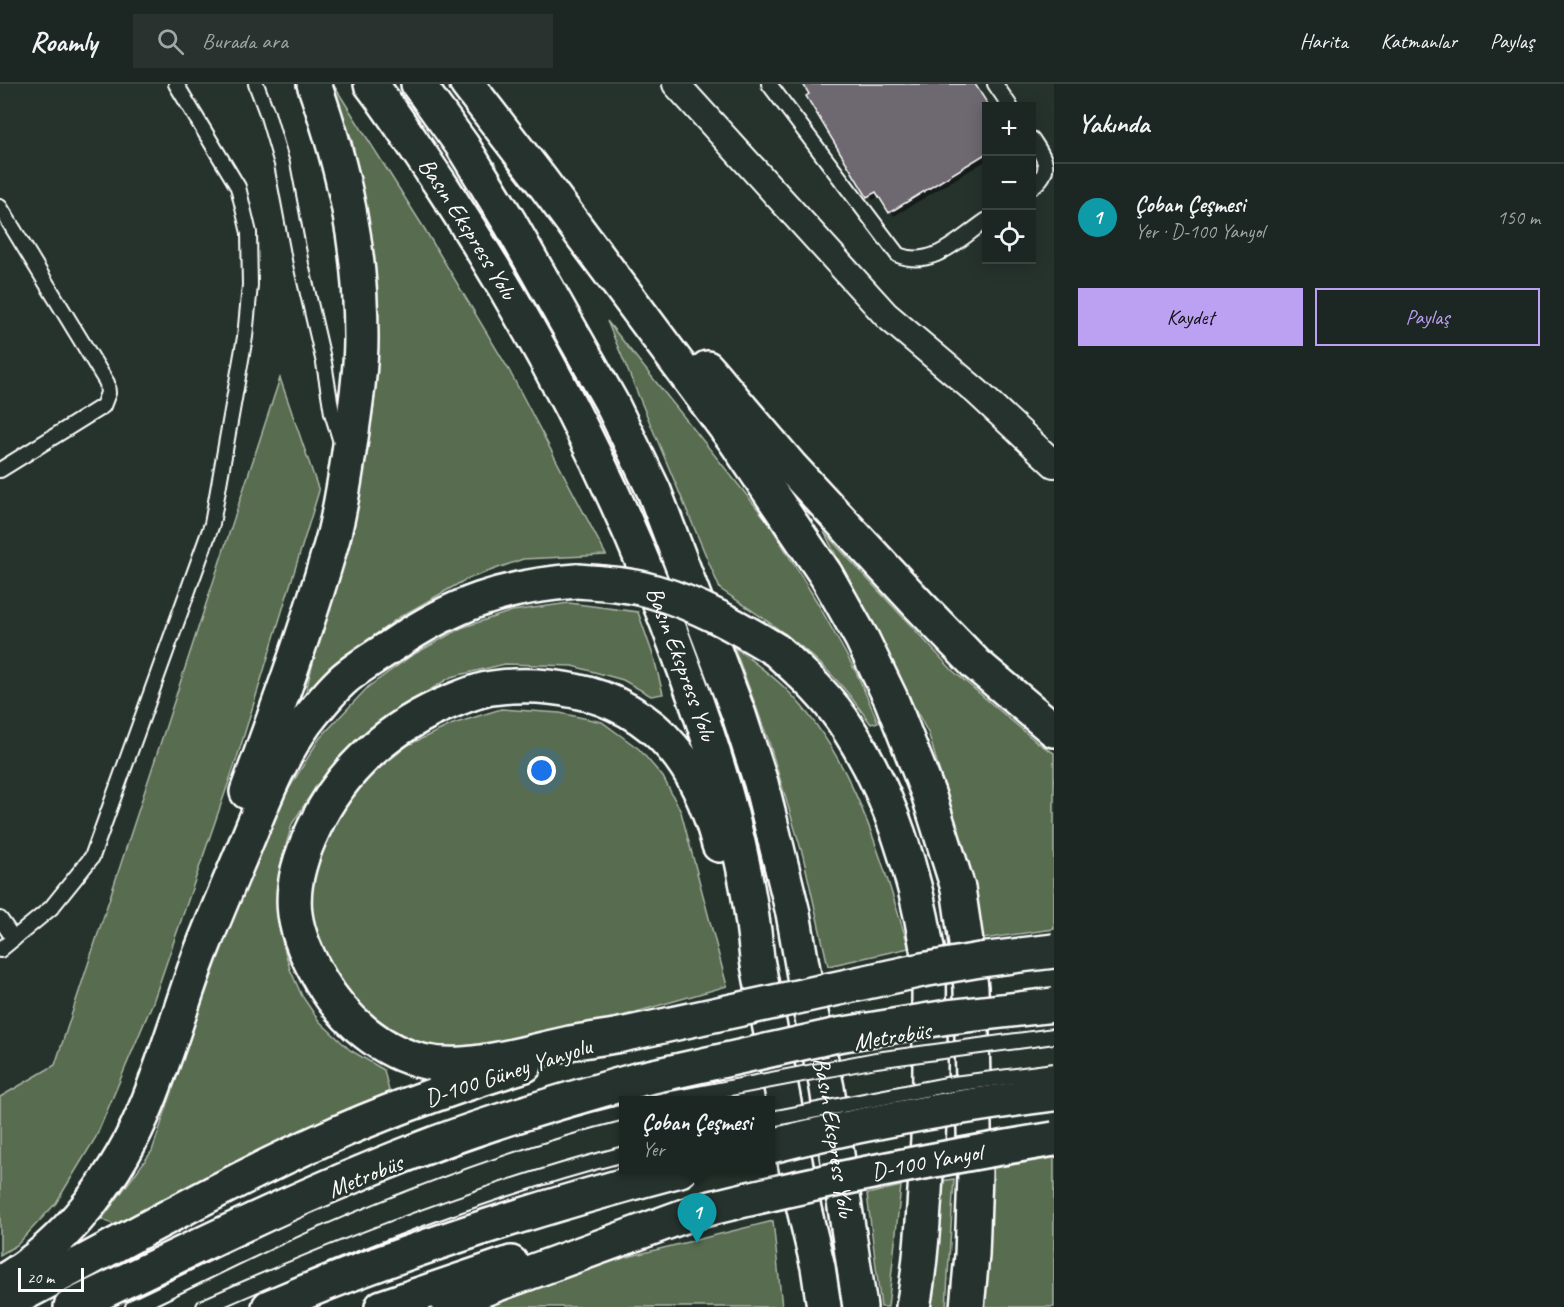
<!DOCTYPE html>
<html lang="tr">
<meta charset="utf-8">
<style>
:root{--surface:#1c2622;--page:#29322f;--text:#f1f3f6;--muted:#a0a5a5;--line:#3a4340;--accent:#bca0f2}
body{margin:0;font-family:Caveat,sans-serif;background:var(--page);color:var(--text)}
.controls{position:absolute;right:18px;top:18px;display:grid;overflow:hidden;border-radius:0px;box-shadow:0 3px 15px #0003}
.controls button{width:54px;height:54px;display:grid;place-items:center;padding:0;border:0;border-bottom:2px solid var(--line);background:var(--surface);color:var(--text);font:30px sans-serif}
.scale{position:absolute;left:18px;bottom:15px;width:66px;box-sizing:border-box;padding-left:6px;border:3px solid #fff;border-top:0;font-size:16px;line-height:21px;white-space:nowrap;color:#fff;-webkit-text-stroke:4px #26332d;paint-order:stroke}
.you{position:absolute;left:542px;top:687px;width:21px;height:21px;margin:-15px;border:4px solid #fff;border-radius:50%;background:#1a73e8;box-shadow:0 0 0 9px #1a73e833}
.badge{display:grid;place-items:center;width:39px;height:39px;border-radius:50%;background:var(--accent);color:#fff;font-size:20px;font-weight:700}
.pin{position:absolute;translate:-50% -50px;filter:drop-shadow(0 2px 3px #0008)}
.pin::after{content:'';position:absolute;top:32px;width:21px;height:18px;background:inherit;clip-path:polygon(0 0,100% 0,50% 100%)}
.popup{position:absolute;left:619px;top:1012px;width:156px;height:78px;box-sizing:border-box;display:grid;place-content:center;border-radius:0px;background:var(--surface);filter:drop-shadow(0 2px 4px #0005);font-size:20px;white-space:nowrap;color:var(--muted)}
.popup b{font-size:22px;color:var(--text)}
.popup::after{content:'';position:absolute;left:50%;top:100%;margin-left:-12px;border:12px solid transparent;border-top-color:var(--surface)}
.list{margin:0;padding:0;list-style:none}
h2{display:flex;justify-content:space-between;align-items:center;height:78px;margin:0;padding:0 24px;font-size:26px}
h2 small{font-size:20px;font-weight:400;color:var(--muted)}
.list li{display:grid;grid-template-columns:39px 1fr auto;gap:18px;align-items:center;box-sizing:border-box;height:108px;padding:0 24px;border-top:2px solid var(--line)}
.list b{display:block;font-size:22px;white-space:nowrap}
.list p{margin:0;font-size:20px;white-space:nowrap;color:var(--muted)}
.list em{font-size:20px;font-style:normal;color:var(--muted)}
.actions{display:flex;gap:12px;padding:18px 24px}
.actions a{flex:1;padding:14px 0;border:2px solid var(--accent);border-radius:0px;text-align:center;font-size:21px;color:var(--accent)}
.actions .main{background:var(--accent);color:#111}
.icon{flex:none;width:33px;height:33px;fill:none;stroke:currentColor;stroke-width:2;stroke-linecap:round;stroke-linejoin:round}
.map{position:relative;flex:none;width:1054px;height:1223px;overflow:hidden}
header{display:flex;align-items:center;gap:36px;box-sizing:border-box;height:84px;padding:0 30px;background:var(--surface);border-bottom:2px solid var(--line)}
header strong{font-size:28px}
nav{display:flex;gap:33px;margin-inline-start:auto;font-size:21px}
.search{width:420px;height:54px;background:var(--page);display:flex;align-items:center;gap:15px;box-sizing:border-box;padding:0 21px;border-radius:0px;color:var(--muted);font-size:22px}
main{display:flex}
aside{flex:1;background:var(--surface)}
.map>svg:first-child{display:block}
.green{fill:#596c50;stroke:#acb6a8;stroke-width:1.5}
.shadow{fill:#0007}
.building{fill:#6e6770;stroke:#fff;stroke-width:1.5}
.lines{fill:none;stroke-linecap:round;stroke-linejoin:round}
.service-casing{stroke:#fff;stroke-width:18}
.minor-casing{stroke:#fff;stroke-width:30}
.primary-casing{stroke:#fff;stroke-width:38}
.trunk-casing{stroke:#fff;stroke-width:38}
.motorway-casing{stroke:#fff;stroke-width:38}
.service{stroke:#26332d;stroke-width:14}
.minor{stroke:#26332d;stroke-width:26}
.primary{stroke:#26332d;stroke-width:33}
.trunk{stroke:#26332d;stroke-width:33}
.motorway{stroke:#26332d;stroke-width:33}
.service-bridge-casing{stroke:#fff;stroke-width:18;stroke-linecap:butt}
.primary-bridge-casing{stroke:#fff;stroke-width:38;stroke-linecap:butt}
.trunk-bridge-casing{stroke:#fff;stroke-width:38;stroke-linecap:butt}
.motorway-bridge-casing{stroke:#fff;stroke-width:38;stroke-linecap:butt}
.service-bridge{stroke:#26332d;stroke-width:14}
.primary-bridge{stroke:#26332d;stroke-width:33}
.trunk-bridge{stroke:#26332d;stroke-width:33}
.motorway-bridge{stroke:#26332d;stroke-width:33}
.labels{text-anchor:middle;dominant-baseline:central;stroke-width:5;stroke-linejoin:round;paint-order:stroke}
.street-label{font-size:24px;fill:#fff;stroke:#26332d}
</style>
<header>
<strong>Roamly</strong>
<div class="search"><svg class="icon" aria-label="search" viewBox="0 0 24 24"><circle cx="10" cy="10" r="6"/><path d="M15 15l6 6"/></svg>Burada ara</div>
<nav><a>Harita</a><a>Katmanlar</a><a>Paylaş</a></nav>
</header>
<main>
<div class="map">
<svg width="1054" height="1223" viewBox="0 0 1054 1223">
<rect width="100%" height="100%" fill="#26332d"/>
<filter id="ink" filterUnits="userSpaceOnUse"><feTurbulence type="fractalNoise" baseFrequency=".0167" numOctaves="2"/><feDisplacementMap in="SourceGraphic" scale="12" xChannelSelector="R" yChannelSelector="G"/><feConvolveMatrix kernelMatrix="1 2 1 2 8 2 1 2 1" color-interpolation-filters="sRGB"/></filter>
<g filter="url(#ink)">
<path class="green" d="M 331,0 L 333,0 L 424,144 L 509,286 L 606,471 L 523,475 L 465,496 L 398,534 L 335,582 L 302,622 L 355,415 L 374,323 L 377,242 L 373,162 L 352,56 Z
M 607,237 L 769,439 L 817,518 L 857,590 L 878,638 L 871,640 C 861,627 851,612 840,600 C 807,562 762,533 720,505 Z
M 280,294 L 319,407 L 237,674 L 153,918 L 96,1053 L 56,1119 L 17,1161 L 0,1171 L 0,1013 L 55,981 Z
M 824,448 L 953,587 L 1038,659 L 1054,669 L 1054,845 L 983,855 L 960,758 L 929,651 Z
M 569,519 L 638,528 L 654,574 L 663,610 L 651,612 L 623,596 L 573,582 L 505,580 L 451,593 L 397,626 L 343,670 L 317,701 L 292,740 L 280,782 L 278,821 L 282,857 L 290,885 L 302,912 L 319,937 L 350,966 L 384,986 L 390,1011 L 199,1098 L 114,1141 L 102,1135 L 152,1067 L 198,930 L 247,795 L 275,728 L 319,655 L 368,603 L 411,572 L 461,544 L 512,527 Z
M 734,563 C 751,576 769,589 784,603 C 855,673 880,773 909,864 L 828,882 L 803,772 L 768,655 Z
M 501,625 L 560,629 L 602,638 L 639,665 L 663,693 L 681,728 L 727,902 L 510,964 L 445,967 L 409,957 L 371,936 L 345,909 L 309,838 L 309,808 L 316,774 L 335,736 L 365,696 L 408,661 L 453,640 Z
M 1054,1074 L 1054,1223 L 981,1223 L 988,1085 Z
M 954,1095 L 946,1223 L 928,1223 L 941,1097 Z
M 901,1102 L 888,1223 L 881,1223 L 867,1110 Z
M 773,1137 L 782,1223 L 469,1223 L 506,1207 L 635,1171 Z"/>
<path class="shadow" d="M 805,0 L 975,0 L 989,22 L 987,22 L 987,76 L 894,132 L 880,112 L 873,116 L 869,112 Z"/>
<path class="building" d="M 803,0 L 975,0 L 989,22 L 987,22 L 987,69 L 889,129 L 876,108 L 867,113 L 806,12 L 809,10 Z"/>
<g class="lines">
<g class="service-casing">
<path id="service" d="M 256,0 L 267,29 L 282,80 L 301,180 L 324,279 L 332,329 L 341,358
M 769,0 L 898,171 C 933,185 960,154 987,136
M 995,0 L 1010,22
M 1032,55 C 1045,75 1054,86 1032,103
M 0,123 L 107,299 L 108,309 L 103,322 L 0,386
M 0,835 L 14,855
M 0,866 L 51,824 L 92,773 L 212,440 L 245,253 L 250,201 L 249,149 L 238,103 L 176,0
M 133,1223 C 195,1194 256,1162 318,1135 C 417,1092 519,1054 624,1028
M 204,1223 C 339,1163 481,1107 624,1070"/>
</g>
<g class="minor-casing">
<path id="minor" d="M 676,0 L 886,231 L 977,308 L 1054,380"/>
</g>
<g class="primary-casing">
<path id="primary" d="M 0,1222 C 108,1167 213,1105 324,1055 C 389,1025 457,1002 525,981
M 382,1223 L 511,1179"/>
</g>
<g class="trunk-casing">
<path id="trunk" d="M 71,1223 C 191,1165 311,1106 436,1059 C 503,1034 572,1014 640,995
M 269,1223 C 402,1166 540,1123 680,1086"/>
</g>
<g class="motorway-casing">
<g id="motorway">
<path id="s1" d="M 371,0 C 397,34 419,69 443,104 C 542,255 623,414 684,584 C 719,678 748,775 757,875 L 804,1125 L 818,1183 L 824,1223"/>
<path id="s2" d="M 418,0 L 462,61 L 510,139 L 611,318 L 654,407 L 739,631 L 761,699 L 793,829 L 808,915 L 827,1004 L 860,1223"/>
<path d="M 467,0 L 541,96 L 736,358 L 826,491 L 862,555 L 891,615 L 928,709 L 958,804 L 965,851 L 971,904 L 975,1090 L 972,1171 L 967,1223"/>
<path d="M 707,284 L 791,383 L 919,521 L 976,580 L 1054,646"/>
<path d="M 776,566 C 803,590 830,615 849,646 C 890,710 915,789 927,864 C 930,883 929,904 929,923 C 931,973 930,1023 927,1073 C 924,1123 922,1174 913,1223"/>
<path d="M 247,708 C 278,623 310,537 334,450 C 341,421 346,390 350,361 C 355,325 361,289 361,253 C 361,162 344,85 314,0"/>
<path d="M 621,951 C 604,954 587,956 570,959 C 527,968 469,987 426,978 C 382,969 343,935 321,897 C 309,876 298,854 295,830 C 291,800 301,771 314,744 C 341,685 392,641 452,617 C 464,612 479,606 492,604 C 520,600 547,601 575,607 C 612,614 648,634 672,663 C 697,691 710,726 719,761"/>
<path d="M 0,1199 C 67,1161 120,1089 148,1018 C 166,973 180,926 196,881 C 211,840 229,800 246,759 C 263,718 279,675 306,638 C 317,624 331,606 345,594 C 359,582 377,572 393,561 C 453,520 505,502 577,497"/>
<path d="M 449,1223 L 476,1208 L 695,1128"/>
</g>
</g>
<use href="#service" class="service"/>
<use href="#minor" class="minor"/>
<use href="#primary" class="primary"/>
<use href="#trunk" class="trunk"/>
<use href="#motorway" class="motorway"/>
<g class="service-bridge-casing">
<path id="service-bridge" d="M 667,1016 L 876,976 L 1054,952
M 771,1035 L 946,1001 L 1054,987"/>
</g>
<g class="primary-bridge-casing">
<g id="primary-bridge">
<path d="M 621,951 L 922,886 L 980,876 L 1054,867"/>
<path id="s3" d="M 695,1128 C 813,1098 933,1075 1054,1055"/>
</g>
</g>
<g class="trunk-bridge-casing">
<path id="trunk-bridge" d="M 640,995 L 838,951 L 948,933 L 1054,921
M 771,1062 C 864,1038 959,1022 1054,1010"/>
</g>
<g class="motorway-bridge-casing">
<path id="motorway-bridge" d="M 577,497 C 604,499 630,500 655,508 C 698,520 738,543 776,566"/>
</g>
<use href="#service-bridge" class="service-bridge"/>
<use href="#primary-bridge" class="primary-bridge"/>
<use href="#trunk-bridge" class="trunk-bridge"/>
<use href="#motorway-bridge" class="motorway-bridge"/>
</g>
</g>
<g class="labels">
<g class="street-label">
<text stroke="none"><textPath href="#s1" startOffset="174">Basın Ekspress Yolu</textPath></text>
<text stroke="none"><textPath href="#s1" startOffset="660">Basın Ekspress Yolu</textPath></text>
<text transform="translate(892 952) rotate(-9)">Metrobüs</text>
<text transform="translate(508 988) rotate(-18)">D-100 Güney Yanyolu</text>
<text stroke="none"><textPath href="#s2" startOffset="1144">Basın Ekspress Yolu</textPath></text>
<text stroke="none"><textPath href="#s3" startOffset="237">D-100 Yanyol</textPath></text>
<text transform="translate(365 1092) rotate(-22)">Metrobüs</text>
</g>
</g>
</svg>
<div class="controls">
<button>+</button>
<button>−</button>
<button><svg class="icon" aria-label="locate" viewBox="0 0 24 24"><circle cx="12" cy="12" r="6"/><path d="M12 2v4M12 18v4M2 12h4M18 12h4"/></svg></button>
</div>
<div class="scale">20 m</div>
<div class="you"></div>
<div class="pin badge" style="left:697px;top:1159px;background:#0f9aa8">1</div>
<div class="popup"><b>Çoban Çeşmesi</b>Yer</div>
</div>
<aside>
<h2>Yakında<small></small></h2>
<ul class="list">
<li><span class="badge" style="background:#0f9aa8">1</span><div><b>Çoban Çeşmesi</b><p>Yer · D-100 Yanyol</p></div><em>150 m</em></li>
</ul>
<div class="actions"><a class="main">Kaydet</a><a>Paylaş</a></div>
</aside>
</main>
